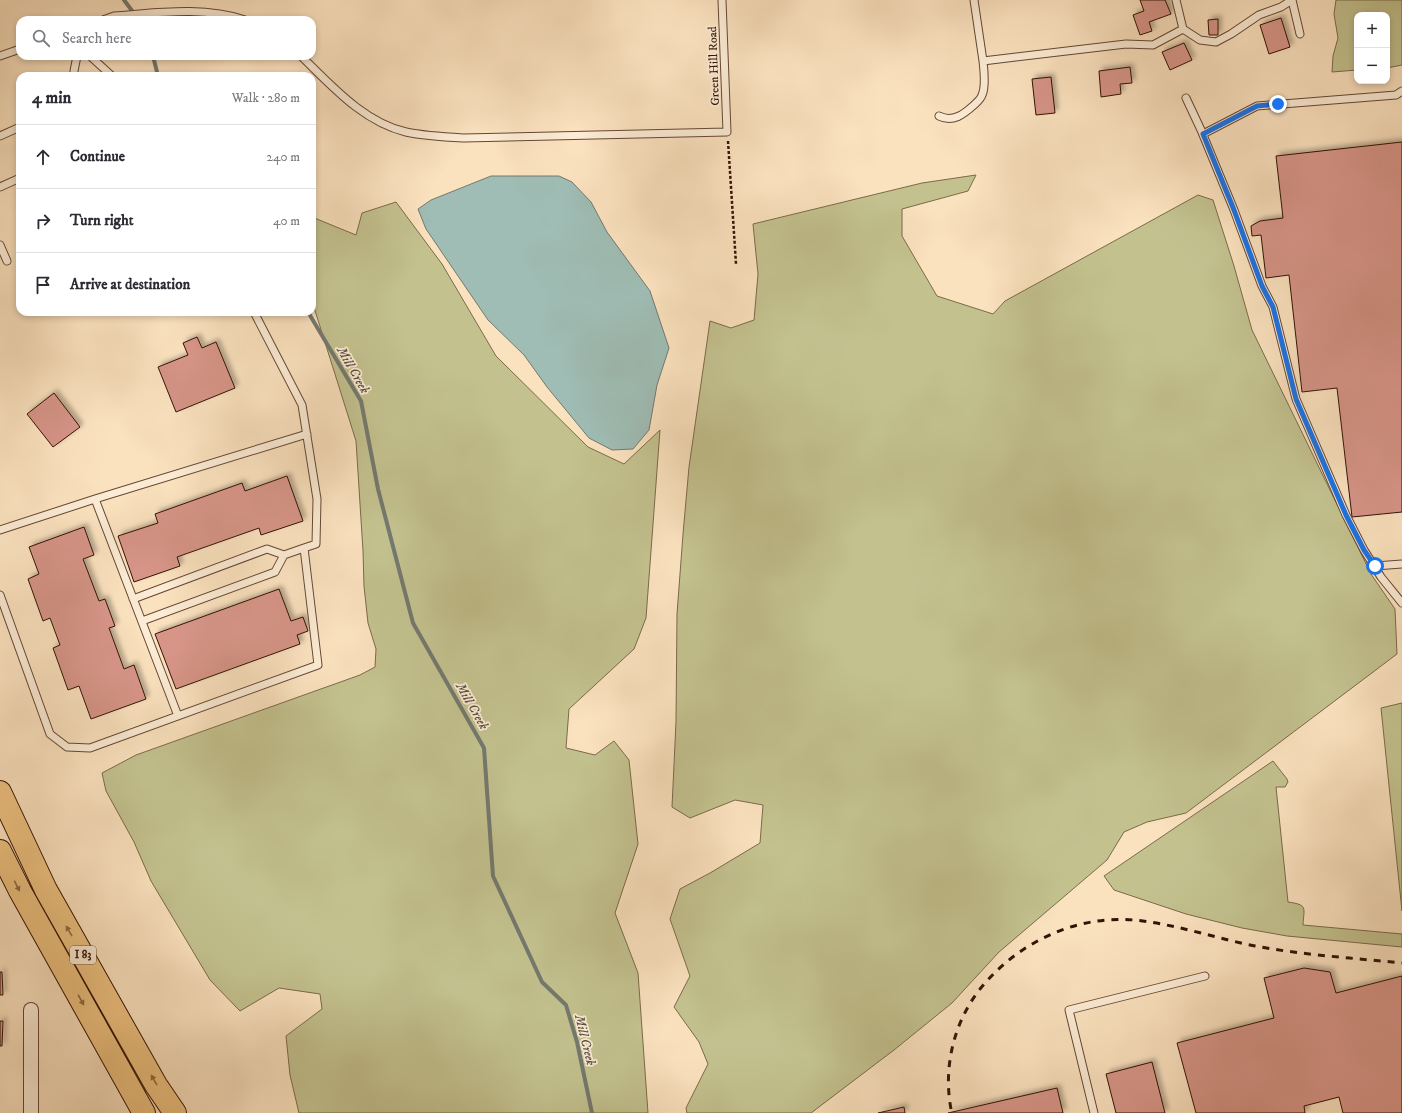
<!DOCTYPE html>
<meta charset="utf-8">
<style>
:root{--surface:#fff;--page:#f7f7f7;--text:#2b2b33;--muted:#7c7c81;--line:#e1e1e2}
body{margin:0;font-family:"IM FELL DW Pica",serif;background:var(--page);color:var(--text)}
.controls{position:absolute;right:12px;top:12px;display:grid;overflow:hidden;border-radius:8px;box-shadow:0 2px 6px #0003}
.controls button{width:36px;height:36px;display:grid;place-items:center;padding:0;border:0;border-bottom:1px solid var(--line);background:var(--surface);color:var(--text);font:20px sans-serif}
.stop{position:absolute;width:12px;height:12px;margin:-9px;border:3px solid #1a73e8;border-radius:50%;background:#fff}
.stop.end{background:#1a73e8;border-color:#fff;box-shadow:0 1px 4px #0008}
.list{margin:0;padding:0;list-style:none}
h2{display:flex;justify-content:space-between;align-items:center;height:52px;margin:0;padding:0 16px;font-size:17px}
h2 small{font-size:13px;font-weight:400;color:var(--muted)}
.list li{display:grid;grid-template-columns:26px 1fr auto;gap:12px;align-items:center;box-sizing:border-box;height:64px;padding:0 16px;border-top:1px solid var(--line)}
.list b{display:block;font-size:15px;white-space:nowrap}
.list em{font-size:13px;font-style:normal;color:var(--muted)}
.icon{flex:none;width:22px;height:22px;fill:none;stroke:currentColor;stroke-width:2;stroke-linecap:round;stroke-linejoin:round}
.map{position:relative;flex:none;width:1402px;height:1113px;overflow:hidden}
.search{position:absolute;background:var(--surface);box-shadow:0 2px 6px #0003;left:16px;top:16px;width:300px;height:44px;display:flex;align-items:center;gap:10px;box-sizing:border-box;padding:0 14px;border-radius:12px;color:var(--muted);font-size:15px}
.panel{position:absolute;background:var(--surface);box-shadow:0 2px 6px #0003;left:16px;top:72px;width:300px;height:244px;border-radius:12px}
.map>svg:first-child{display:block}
.green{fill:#c3c28f;stroke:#7b6a4a}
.water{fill:#9fbdb5;stroke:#74796f}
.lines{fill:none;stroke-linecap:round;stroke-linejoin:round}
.stream{stroke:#74796f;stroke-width:4}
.building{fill:#d79588;stroke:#331305;filter:url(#shadow)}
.service-casing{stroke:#654734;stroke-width:9}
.minor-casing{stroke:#654734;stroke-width:16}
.motorway-casing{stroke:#331305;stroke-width:24}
.path{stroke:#331305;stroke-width:2.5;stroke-dasharray:3 2;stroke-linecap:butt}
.service{stroke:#fcecd5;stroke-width:7}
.minor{stroke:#fcecd5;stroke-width:14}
.motorway{stroke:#eec180;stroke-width:22}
.rail{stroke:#331305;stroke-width:3;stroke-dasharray:7 7;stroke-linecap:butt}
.oneway{fill:#906a42}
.route{stroke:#1a73e8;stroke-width:5}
.labels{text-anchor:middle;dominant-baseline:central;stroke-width:3.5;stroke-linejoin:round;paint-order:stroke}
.shield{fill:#fcecd5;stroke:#6f5443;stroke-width:1}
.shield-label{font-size:11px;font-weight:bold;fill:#331305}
.street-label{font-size:12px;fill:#331305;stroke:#fcecd5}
.water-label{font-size:13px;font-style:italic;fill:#594e43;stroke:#fcecd5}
</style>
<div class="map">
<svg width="1402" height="1113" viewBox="0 0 1402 1113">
<defs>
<filter id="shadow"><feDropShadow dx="3.5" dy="-3.5" stdDeviation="2" flood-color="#0004"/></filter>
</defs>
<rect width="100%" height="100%" fill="#fbe2bf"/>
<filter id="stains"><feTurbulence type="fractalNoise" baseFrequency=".005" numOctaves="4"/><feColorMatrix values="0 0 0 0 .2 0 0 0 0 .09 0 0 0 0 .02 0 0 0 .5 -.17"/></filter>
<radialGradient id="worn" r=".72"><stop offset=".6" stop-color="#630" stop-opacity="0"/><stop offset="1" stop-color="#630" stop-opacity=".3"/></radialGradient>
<path class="green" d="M 1336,0 L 1402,0 L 1402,65 L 1387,68 L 1387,15 L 1357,15 L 1357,70 L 1332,72 L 1333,56 L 1338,38 L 1334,14 Z
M 976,175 L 968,191 L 902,209 L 902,236 L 937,296 L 993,314 L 1005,301 L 1198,195 L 1213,200 L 1234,266 L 1252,330 L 1371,574 L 1395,609 L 1397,654 L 1186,813 L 1147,822 L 1124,832 L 1107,860 L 999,952 L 952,1003 L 894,1050 L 811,1113 L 687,1113 L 686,1108 L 708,1064 L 699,1042 L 674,1007 L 690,976 L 670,919 L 680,889 L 710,873 L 760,843 L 763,805 L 735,800 L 690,818 L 672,807 L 676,722 L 677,614 L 683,534 L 689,467 L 710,321 L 731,328 L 754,320 L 758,274 L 753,224 L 922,183 Z
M 396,202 L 442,264 L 496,356 L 588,447 L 624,464 L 660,430 L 646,618 L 634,649 L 569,709 L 566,748 L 595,755 L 614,741 L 629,760 L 638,844 L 615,913 L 638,973 L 648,1113 L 299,1113 L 290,1075 L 286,1036 L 322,1009 L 320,994 L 279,988 L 240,1011 L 210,980 L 151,881 L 134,842 L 106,791 L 102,773 L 136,755 L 360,675 L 375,667 L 376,649 L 368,623 L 364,586 L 363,551 L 356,441 L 312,301 L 312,217 L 356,235 L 362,213 Z
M 1402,703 L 1402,911 L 1381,708 Z
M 1273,761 L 1287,779 L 1288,782 L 1285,787 L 1276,787 L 1288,902 C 1308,905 1304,907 1303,925 L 1402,934 L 1402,947 L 1287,936 L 1242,928 L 1186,914 L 1114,890 L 1104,876 Z"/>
<path class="water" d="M 491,176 L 559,176 L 572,182 L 591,202 L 607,232 L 650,291 L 669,348 L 657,385 L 649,430 L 633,449 L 612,450 L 589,438 L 547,387 L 524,355 L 488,320 L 426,229 L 418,209 L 431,200 Z"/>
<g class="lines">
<path class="stream" d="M 124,0 L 139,20
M 153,56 L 158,76
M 308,312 L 361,401 L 378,489 L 413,623 L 484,748 L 493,876 L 542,982 L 566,1005 L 577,1042 L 592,1113"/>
</g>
<path class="building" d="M 1140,0 L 1165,0 L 1171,14 L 1149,22 L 1152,31 L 1140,35 L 1133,15 L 1144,11 Z
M 1281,18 L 1290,47 L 1269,54 L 1260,25 Z
M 1218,19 L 1218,35 L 1209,35 L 1208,20 Z
M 1184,43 L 1192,60 L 1170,70 L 1162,52 Z
M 1130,67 L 1132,83 L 1120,84 L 1121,94 L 1101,97 L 1099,71 Z
M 1051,77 L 1055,113 L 1036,115 L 1032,79 Z
M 1402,142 L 1402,512 L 1352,517 L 1337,388 L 1302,392 L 1289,275 L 1266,278 L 1261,235 L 1252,236 L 1251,226 L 1260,221 L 1283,218 L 1276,156 Z
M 197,337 L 202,348 L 216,342 L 235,388 L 176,412 L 158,367 L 188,355 L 183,343 Z
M 54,393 L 80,427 L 53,447 L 27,414 Z
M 287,476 L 303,521 L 261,535 L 259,528 L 177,557 L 180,566 L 134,582 L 118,536 L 158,523 L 155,514 L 242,483 L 245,491 Z
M 84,527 L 94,555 L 83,559 L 99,601 L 105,599 L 115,626 L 109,628 L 124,669 L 134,665 L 146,699 L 91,719 L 79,686 L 68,690 L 53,648 L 60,645 L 50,618 L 43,621 L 28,579 L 39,574 L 29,547 Z
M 279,589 L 291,621 L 303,617 L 308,631 L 297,635 L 300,644 L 176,689 L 155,634 Z
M 1304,968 L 1330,972 L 1336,993 L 1402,976 L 1402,1113 L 1343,1113 L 1339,1097 L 1304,1106 L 1305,1113 L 1196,1113 L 1177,1043 L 1274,1018 L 1264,978 Z
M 0,972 L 2,972 L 3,995 L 0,995 Z
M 0,1021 L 3,1021 L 2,1046 L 0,1046 Z
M 1152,1062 L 1165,1113 L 1116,1113 L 1106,1074 Z
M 1057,1088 L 1063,1113 L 948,1113 Z
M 904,1107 L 905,1113 L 878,1113 Z"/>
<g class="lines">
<g class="service-casing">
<path id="service" d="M 974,0 L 983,61 L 1126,44 L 1153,45 L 1183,29 L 1176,0
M 103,20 L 114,16 C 157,13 203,6 245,20
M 1183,29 L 1200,40 L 1216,42 L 1231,34 L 1259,15 L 1281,7 L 1292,0 L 1300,34
M 0,56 L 20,49
M 90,56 L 112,76
M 301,56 C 331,85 363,122 406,132 C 425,136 445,137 464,138 L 727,132 L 722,0
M 74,76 L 74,71 L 77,56
M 1186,98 L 1201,130 L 1234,210 L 1262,286 L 1273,307 L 1296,399 L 1346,515 L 1364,550 L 1381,577 L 1402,603
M 939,116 C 953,123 964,114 974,105 C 977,102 981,99 982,95 C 986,87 984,70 983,61
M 1203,134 L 1257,106 L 1396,95 L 1402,91
M 0,136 L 20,127
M 0,187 L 20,178
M 0,245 L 7,261
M 95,499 L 178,716
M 0,530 L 95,499 L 307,434
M 1375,566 L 1402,564
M 0,595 L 50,734 L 67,747 L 90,748 L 318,665 L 304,548 L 316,544 L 317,499 L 302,405 L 254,312
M 133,599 L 267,549 L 284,555 L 304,548
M 142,621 L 275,572 L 284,555
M 1094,1113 L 1069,1010 L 1205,976"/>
</g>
<g class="minor-casing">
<path id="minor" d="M 31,1010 L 31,1113"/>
</g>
<g class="motorway-casing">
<path id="motorway" d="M 0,792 L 46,890 L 156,1085 L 175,1113
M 0,851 L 20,891 L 144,1113"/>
</g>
<path class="path" d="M 728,141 L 736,264"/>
<use href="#service" class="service"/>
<use href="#minor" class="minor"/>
<use href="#motorway" class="motorway"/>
<path class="rail" d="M 951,1109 C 943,1067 954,1022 980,989 C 1017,943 1075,915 1134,920 C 1175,924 1215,938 1255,946 C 1303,955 1353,958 1402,963"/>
</g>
<defs><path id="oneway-solid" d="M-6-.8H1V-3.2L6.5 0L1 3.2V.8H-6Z"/></defs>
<g class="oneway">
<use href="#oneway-solid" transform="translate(17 886) rotate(63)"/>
<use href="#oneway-solid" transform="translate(69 931) rotate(-120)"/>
<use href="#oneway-solid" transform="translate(81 1000) rotate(61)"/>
<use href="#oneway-solid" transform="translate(154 1080) rotate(-120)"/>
</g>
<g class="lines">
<path class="route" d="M 1278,104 L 1257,106 L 1203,134 L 1234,210 L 1262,286 L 1273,307 L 1296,399 L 1346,515 L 1364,550 L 1375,566"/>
</g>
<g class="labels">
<rect class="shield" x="70" y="946" width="26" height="18" rx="3"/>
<g class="shield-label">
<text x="83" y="955">I 83</text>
</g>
<g class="street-label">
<text transform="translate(714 66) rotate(-92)">Green Hill Road</text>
</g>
<g class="water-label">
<text transform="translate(353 370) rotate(60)">Mill Creek</text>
<text transform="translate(472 706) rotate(60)">Mill Creek</text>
<text transform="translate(585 1040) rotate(76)">Mill Creek</text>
</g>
</g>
<rect width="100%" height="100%" filter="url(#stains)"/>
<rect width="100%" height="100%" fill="url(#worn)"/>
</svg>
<div class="controls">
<button>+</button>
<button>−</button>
</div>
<div class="stop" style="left:1375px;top:566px"></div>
<div class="stop end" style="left:1278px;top:104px"></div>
<div class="search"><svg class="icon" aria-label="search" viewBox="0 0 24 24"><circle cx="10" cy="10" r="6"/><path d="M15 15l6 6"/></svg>Search here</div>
<section class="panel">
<h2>4 min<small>Walk · 280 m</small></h2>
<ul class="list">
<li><svg class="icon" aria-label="ahead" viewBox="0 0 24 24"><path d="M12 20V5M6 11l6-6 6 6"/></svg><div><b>Continue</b></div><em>240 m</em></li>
<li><svg class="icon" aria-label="right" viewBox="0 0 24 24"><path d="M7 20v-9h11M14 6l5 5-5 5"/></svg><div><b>Turn right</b></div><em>40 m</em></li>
<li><svg class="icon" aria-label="arrive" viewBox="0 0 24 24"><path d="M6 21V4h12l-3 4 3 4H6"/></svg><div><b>Arrive at destination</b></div></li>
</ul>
</section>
</div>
